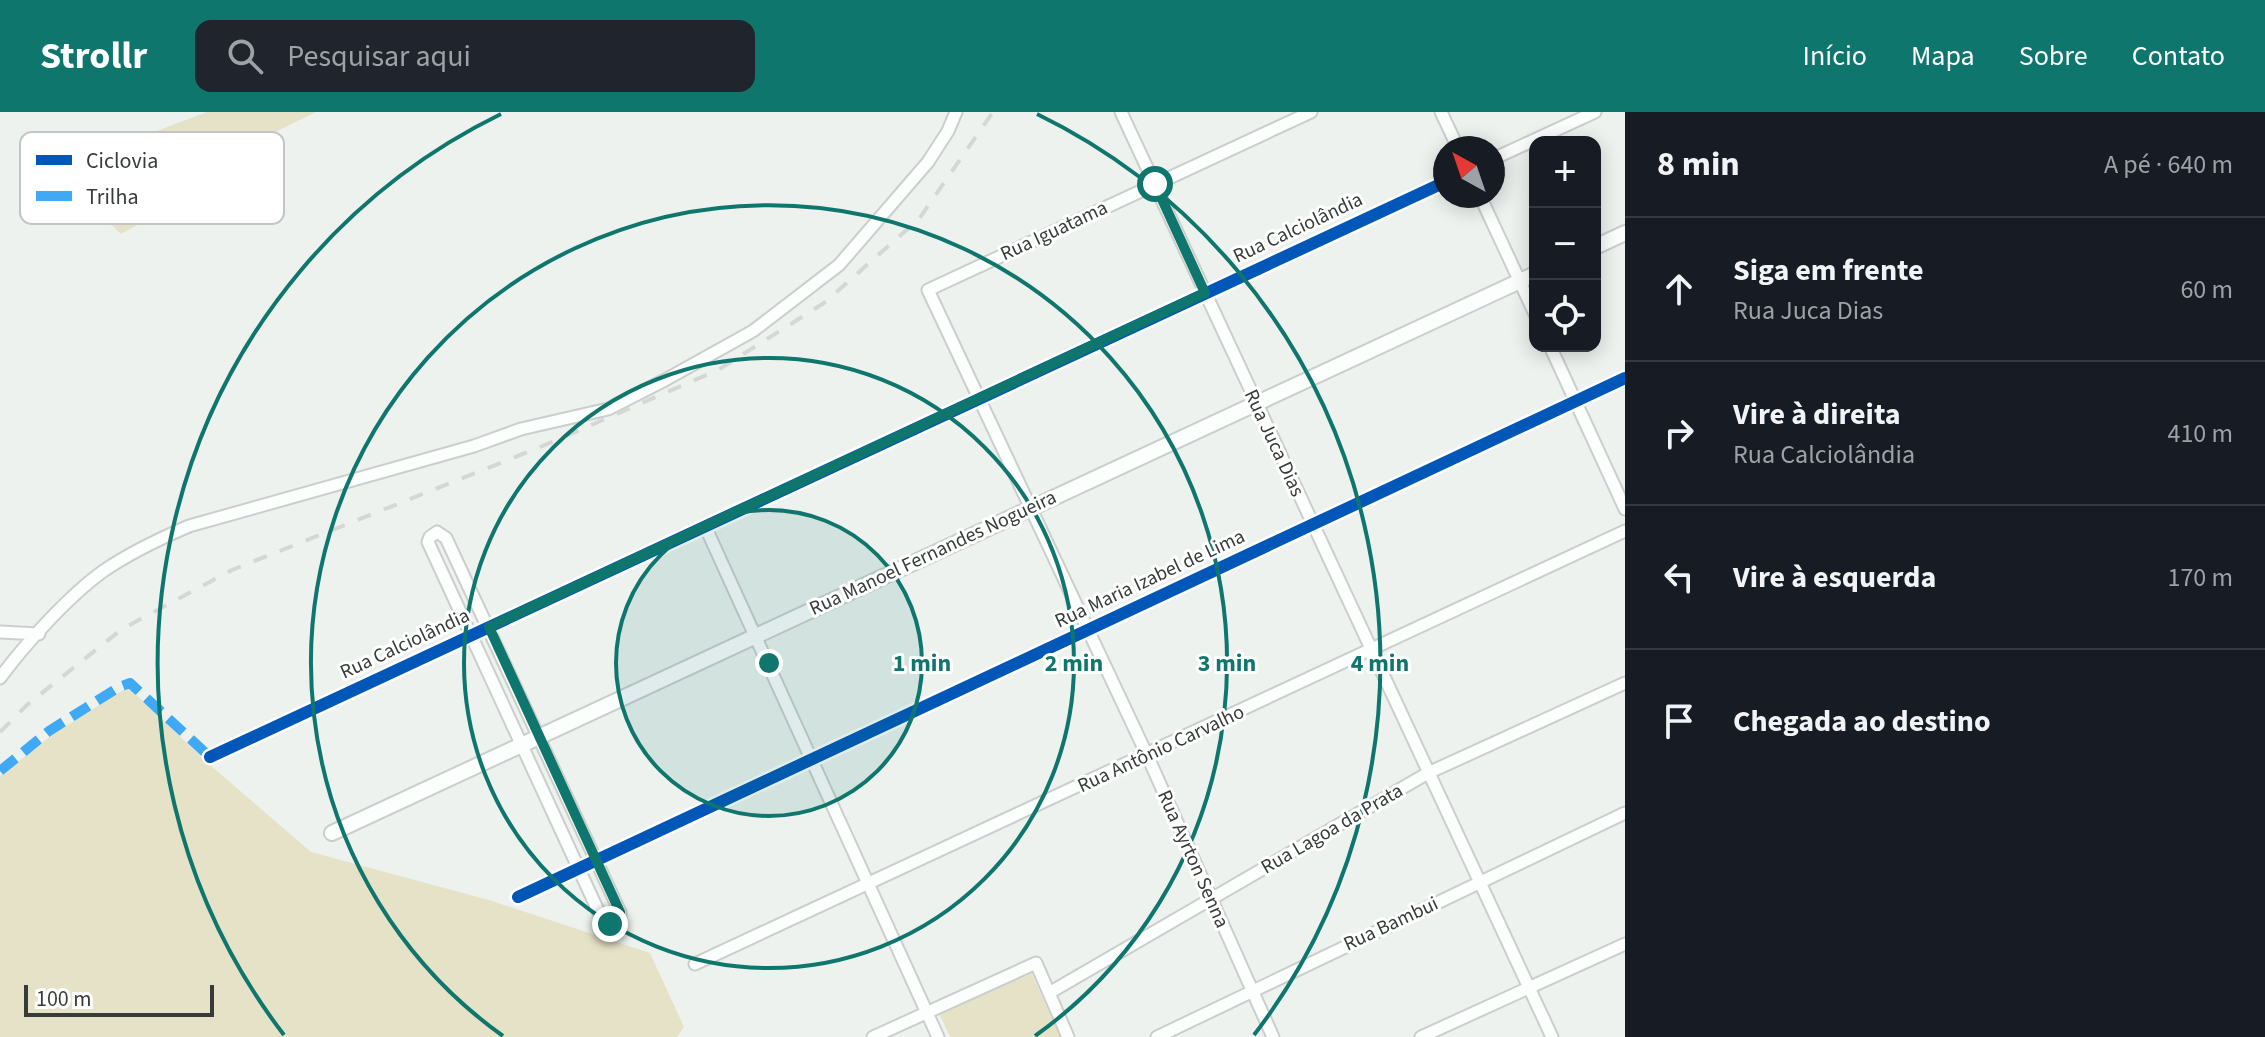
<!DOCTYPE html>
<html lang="pt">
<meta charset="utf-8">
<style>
:root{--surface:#171b24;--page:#20242c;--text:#f1f3f6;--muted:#9ea1a6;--line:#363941;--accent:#0f766e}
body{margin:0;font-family:"Source Sans 3",sans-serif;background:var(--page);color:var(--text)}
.controls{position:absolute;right:24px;top:24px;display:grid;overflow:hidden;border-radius:16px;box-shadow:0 4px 20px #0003}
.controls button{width:72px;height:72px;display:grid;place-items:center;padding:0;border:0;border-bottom:2px solid var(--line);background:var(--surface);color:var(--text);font:40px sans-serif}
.compass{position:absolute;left:1433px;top:24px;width:72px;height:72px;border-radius:50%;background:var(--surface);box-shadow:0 4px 20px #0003;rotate:320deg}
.scale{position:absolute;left:24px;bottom:20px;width:190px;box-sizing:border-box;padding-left:8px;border:4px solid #383c39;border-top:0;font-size:22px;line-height:28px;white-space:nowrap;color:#383c39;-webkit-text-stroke:6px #fff;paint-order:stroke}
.stop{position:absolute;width:24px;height:24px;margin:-18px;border:6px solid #0f766e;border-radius:50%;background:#fff}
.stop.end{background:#0f766e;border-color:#fff;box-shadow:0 2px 8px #0008}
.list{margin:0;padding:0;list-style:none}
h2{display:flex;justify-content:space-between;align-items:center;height:104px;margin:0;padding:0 32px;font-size:34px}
h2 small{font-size:26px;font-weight:400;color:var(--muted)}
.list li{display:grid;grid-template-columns:52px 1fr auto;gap:24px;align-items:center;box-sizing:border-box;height:144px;padding:0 32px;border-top:2px solid var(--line)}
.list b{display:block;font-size:30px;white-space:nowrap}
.list p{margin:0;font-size:26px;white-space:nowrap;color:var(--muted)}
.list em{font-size:26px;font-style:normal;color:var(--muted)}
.icon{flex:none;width:44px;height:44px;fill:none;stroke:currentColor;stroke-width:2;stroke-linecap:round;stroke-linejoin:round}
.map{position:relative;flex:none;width:1625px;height:925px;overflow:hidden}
header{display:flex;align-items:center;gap:48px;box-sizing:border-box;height:112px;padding:0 40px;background:var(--accent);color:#fff}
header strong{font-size:38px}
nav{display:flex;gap:44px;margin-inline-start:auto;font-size:28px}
.search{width:560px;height:72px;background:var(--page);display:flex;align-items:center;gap:20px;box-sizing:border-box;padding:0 28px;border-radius:16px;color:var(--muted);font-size:30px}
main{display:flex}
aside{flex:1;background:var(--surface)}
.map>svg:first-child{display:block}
.green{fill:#e6e2c7}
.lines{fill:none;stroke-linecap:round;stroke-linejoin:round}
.minor-casing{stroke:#cbcfcc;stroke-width:15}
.tertiary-casing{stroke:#cbcfcc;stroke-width:18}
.minor{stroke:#fcfdfd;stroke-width:11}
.tertiary{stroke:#fcfdfd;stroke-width:14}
.rail{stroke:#d5d6d6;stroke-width:4;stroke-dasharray:14 14;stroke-linecap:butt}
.quiet{stroke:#3fa9f5;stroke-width:10;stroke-dasharray:20 10;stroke-linecap:butt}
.cycleway-casing{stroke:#fff;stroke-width:17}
.cycleway{stroke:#0057b8;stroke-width:12}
.route{stroke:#0f766e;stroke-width:10}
.ring{fill:none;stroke:#0f766e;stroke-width:4}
.labels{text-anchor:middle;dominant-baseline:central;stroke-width:6;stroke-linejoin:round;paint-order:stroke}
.street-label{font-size:20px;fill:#383c39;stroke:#fff}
.key{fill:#fff;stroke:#c3c4c4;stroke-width:2}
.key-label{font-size:22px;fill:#383c39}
.centre{fill:#0f766e;stroke:#fff;stroke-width:4}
.ring-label{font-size:24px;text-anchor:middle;font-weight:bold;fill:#0f766e;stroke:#fff;stroke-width:6;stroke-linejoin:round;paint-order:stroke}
</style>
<header>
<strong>Strollr</strong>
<div class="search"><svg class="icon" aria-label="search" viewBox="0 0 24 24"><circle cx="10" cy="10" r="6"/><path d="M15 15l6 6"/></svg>Pesquisar aqui</div>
<nav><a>Início</a><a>Mapa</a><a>Sobre</a><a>Contato</a></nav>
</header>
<main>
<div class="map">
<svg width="1625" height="925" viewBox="0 0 1625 925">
<rect width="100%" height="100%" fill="#edf2ef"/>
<path class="green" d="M 207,0 L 316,0 L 269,23 L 218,68 L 121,122 L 90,92 L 87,71 L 138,26 Z
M 128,575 L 210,653 L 311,740 L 489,788 L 650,841 L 684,915 L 677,925 L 0,925 L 0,664 L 52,623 Z
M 1031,860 L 1060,925 L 950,925 L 939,901 Z"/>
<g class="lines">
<g class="minor-casing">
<path id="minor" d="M 1121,0 L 1552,925
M 1441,0 L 1458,36
M 1493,47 L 1595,0
M 1480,84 L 1535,202
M 1550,234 L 1625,397
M 705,414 L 938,925
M 437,420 L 446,426 L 620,800 L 620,805 L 610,812 L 601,805 L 428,430 L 430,425 Z
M 0,520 L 39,522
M 0,566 C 25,532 68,485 102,460 C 129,441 159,427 189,414 L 474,334 L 521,317 L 608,297 L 665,268 L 753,219 L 839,153 L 928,50 L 948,19 L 956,0
M 210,645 L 1445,70
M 518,785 L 1625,266
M 695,852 L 1625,419
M 1049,881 L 1428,661 L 1625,571
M 873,925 L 1036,851 L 1068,925
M 1157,925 L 1625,701
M 1273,925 L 1147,643 L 928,178 L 1311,0
M 1421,925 L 1625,832"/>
</g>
<g class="tertiary-casing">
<path id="tertiary" d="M 1595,135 L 1625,121
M 332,721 L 1535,162"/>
</g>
<use href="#minor" class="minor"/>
<use href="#tertiary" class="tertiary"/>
<path class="rail" d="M 0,620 L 27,593 L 122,517 L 232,458 L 538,336 L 718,258 L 824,191 L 919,107 L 993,0"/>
<path class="quiet" d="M 0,659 L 49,619 L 119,575 L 130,571 L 210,645"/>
<g class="cycleway-casing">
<path id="cycleway" d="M 210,645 L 1445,70
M 518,785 L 1625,266"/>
</g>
<use href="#cycleway" class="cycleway"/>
</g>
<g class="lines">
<path class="route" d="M 610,812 L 620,805 L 620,800 L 489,515 L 1205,181 L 1155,72"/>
</g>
<circle cx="769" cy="551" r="153" fill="#0f766e" fill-opacity=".12"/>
<g class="ring">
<circle cx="769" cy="551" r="153"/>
<circle cx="769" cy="551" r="305"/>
<path d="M503 924A458 458 0 1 1 1035 924"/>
<path d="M284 923A611 611 0 0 1 501 2M1037 2A611 611 0 0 1 1254 923"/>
</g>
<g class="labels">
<g class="street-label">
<text transform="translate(1298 116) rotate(-25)">Rua Calciolândia</text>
<text transform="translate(1054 119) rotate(-25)">Rua Iguatama</text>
<text transform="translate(1274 331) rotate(65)">Rua Juca Dias</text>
<text transform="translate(933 441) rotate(-25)">Rua Manoel Fernandes Nogueira</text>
<text transform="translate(1150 467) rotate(-25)">Rua Maria Izabel de Lima</text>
<text transform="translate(405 532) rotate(-25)">Rua Calciolândia</text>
<text transform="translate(1161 637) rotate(-25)">Rua Antônio Carvalho</text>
<text transform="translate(1332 717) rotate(-30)">Rua Lagoa da Prata</text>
<text transform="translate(1193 747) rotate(66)">Rua Ayrton Senna</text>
<text transform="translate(1391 812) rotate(-25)">Rua Bambui</text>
</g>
</g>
<rect x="20" y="20" width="264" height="92" rx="12" class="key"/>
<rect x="36" y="43" width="36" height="10" fill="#0057b8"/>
<rect x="36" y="79" width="36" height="10" fill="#3fa9f5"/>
<g class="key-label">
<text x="86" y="56">Ciclovia</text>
<text x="86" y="92">Trilha</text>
</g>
<circle cx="769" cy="551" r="12" class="centre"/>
<g class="ring-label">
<text x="922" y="559">1 min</text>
<text x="1074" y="559">2 min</text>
<text x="1227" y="559">3 min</text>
<text x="1380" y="559">4 min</text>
</g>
</svg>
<div class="controls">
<button>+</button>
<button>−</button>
<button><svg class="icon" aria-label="locate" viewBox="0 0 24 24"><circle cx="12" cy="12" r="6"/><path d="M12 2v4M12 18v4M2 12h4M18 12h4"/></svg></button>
</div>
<svg class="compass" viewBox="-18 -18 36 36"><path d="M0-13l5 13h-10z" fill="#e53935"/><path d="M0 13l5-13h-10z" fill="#9ea1a6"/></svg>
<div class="scale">100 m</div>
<div class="stop" style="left:1155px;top:72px"></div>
<div class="stop end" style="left:610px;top:812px"></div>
</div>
<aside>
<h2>8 min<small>A pé · 640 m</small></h2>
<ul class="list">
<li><svg class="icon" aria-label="ahead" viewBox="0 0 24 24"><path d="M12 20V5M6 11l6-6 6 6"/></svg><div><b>Siga em frente</b><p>Rua Juca Dias</p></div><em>60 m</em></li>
<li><svg class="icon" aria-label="right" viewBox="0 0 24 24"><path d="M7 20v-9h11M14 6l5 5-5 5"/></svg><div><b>Vire à direita</b><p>Rua Calciolândia</p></div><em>410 m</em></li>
<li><svg class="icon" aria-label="left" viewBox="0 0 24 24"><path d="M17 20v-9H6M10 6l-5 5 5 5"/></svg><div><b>Vire à esquerda</b></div><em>170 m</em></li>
<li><svg class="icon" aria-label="arrive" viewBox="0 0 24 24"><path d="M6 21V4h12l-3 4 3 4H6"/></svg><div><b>Chegada ao destino</b></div></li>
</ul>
</aside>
</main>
